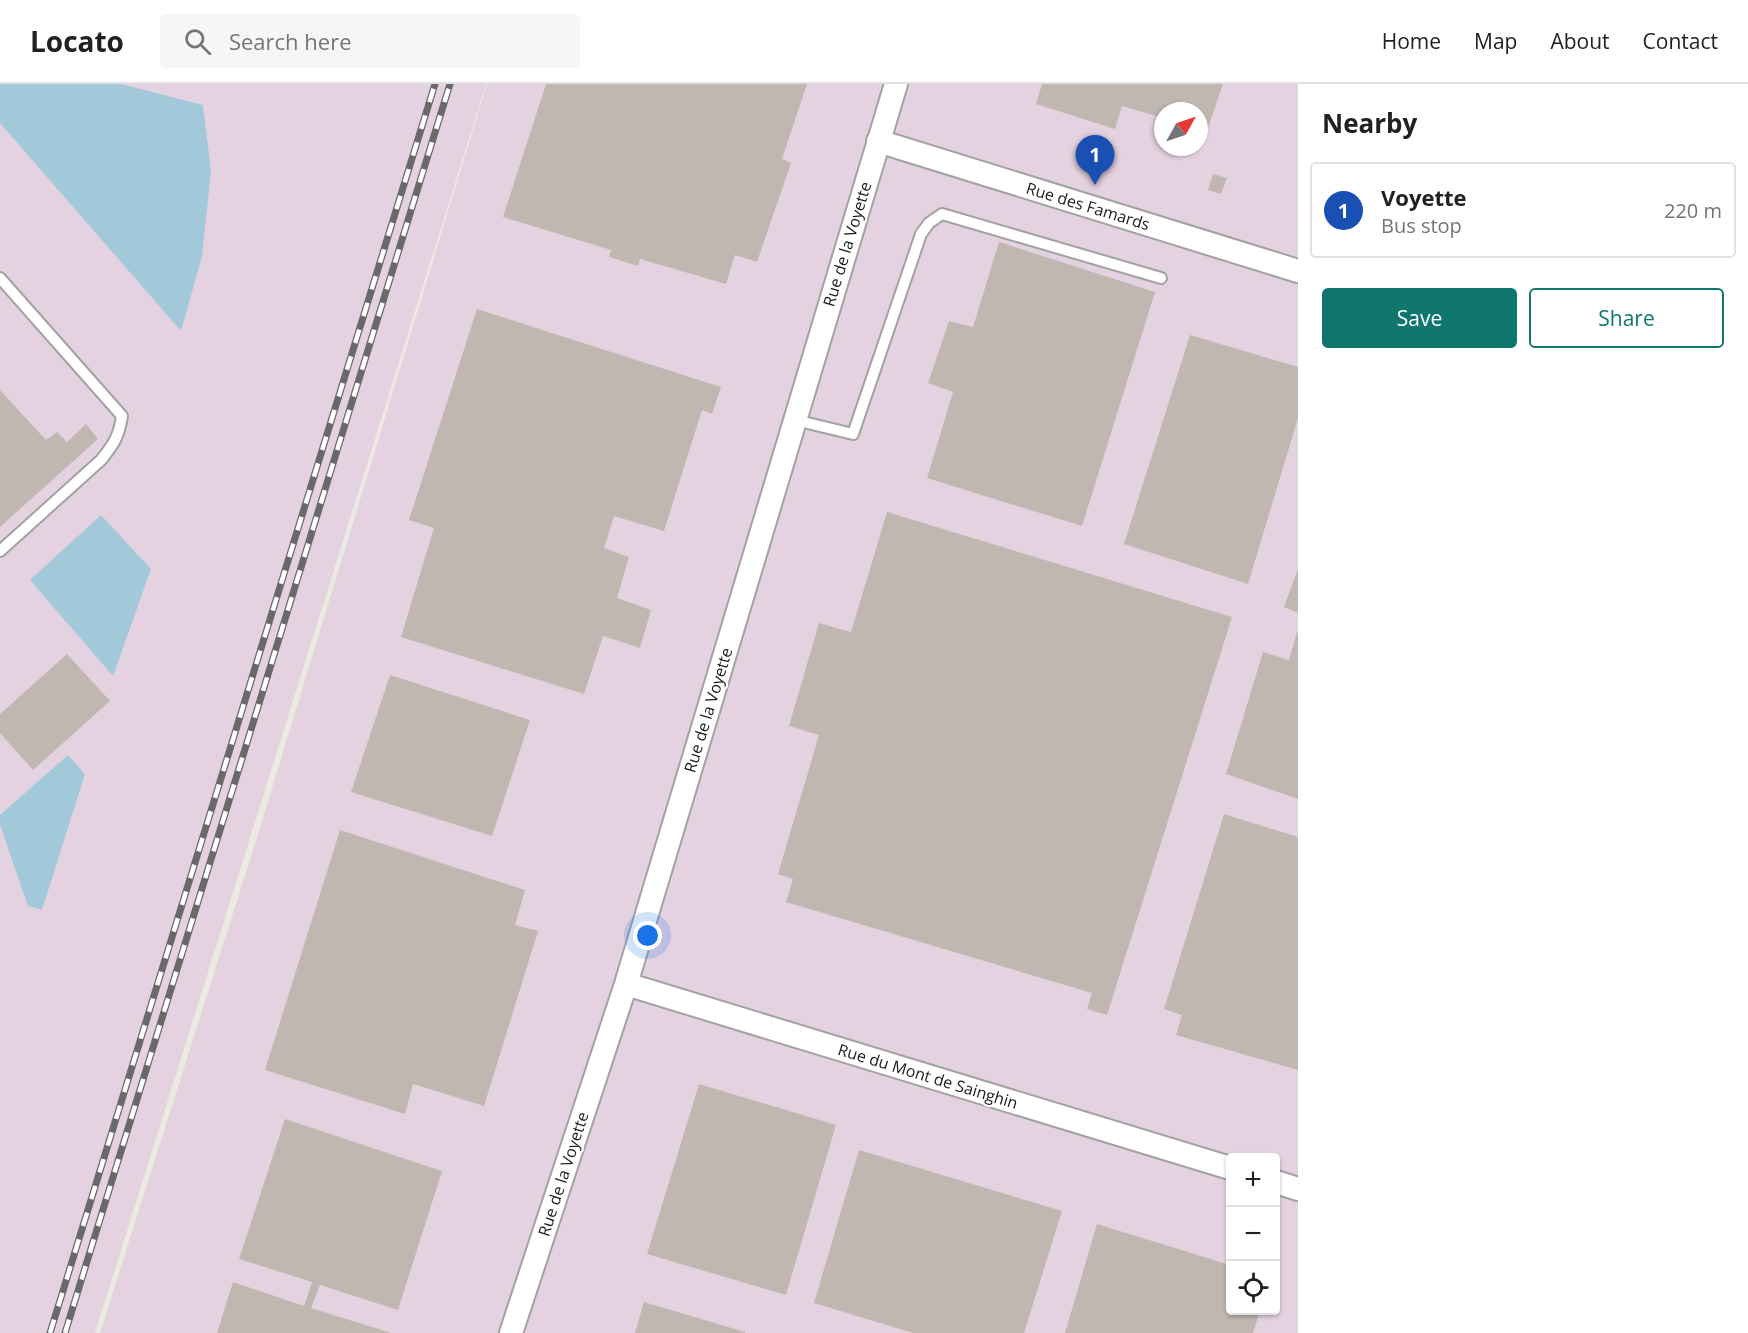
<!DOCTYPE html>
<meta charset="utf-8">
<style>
:root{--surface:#fff;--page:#f6f6f6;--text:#202124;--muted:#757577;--line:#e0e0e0;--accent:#0f766e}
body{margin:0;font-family:"Open Sans",sans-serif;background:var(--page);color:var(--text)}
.controls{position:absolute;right:18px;bottom:18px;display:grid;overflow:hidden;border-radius:6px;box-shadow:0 2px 4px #0004}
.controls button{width:54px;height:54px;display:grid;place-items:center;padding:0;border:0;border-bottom:2px solid var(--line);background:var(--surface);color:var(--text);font:30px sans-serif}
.compass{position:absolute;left:1154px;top:18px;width:54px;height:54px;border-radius:50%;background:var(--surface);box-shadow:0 2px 4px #0004;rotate:50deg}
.you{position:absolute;left:648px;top:852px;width:21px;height:21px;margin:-15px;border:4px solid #fff;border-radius:50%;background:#1a73e8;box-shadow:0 0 0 9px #1a73e833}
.badge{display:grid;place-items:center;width:39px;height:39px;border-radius:50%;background:var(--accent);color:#fff;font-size:20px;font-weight:700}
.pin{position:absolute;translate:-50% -50px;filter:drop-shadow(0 2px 3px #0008)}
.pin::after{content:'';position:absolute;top:32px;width:21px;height:18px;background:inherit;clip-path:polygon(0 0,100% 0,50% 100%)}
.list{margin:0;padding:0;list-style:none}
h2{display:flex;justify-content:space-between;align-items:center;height:78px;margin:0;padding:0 24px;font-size:26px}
h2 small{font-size:20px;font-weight:400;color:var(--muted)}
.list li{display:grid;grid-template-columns:39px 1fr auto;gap:18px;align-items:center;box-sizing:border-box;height:96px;margin:0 12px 12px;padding:0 12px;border:2px solid var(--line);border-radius:6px}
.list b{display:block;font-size:22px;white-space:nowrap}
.list p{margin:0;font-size:20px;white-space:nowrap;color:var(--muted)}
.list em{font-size:20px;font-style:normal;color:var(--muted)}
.actions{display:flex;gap:12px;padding:18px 24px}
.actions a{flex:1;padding:14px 0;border:2px solid var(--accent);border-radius:6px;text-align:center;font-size:21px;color:var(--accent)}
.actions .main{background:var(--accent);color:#fff}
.icon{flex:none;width:33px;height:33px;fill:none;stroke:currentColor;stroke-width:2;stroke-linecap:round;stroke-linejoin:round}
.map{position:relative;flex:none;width:1298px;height:1249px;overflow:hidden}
header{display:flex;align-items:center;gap:36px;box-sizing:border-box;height:84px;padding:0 30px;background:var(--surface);border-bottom:2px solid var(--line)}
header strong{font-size:28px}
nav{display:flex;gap:33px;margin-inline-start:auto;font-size:21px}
.search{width:420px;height:54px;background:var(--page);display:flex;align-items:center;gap:15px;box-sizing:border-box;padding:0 21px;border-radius:6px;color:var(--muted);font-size:22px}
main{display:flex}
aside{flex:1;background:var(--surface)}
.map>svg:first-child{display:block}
.industrial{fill:#e5d2e0;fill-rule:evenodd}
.water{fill:#a1c9d9}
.building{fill:#c0b8b0}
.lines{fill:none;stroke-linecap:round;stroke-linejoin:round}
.service-casing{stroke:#a2a2a2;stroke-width:14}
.minor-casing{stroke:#a2a2a2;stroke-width:26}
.service{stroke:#fff;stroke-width:10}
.minor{stroke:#fff;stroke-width:22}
.rail-casing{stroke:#696969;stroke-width:7}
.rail{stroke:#fff;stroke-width:4.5;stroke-dasharray:14;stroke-linecap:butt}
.labels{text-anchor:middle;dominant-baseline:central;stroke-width:4.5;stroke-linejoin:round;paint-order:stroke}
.street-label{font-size:16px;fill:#1b1b1b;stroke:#fff}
</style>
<header>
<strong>Locato</strong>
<div class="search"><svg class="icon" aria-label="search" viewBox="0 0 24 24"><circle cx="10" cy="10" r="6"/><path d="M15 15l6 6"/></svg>Search here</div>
<nav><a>Home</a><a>Map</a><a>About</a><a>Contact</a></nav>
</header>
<main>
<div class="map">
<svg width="1298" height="1249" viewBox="0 0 1298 1249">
<rect width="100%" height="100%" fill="#ece9e0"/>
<path class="industrial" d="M 0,0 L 486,0 L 95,1249 L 0,1249 Z
M 487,0 L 1298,0 L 1298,1249 L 100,1249 L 255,760 ZM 1163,27 L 1199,27 L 1199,63 L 1163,63 ZM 1230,1074 L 1276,1074 L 1276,1226 L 1230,1226 Z"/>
<path class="water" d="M 0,0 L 121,0 L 203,21 L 211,87 L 202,172 L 181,247 L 0,39 Z
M 101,431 L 151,485 L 113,592 L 30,496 Z
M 68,671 L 85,690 L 42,826 L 28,822 L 0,741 L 0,731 Z"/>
<path class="building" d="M 546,0 L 807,0 L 782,75 L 791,79 L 757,178 L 735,171 L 726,200 L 640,175 L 638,182 L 609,173 L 611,166 L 503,133 Z
M 1042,0 L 1223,0 L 1207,47 L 1199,45 L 1199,27 L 1163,27 L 1163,34 L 1122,22 L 1115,45 L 1036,20 Z
M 1213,90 L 1227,94 L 1221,110 L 1208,106 Z
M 999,158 L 1155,208 L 1082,442 L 927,394 L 953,308 L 928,299 L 949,237 L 973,243 Z
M 477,225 L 721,303 L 712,330 L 702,326 L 664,447 L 614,432 L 604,464 L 629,473 L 617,514 L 651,526 L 640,564 L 603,552 L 584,610 L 401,553 L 434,444 L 409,436 Z
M 1190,251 L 1298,283 L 1298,334 L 1248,500 L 1124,460 Z
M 0,306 L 46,356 L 57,348 L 67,358 L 86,340 L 98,355 L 0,443 Z
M 887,428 L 1232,533 L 1107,931 L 1087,925 L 1092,909 L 786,818 L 793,795 L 778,790 L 819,651 L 789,642 L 819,539 L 851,548 Z
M 1298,485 L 1298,529 L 1284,523 Z
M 1297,548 L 1298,548 L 1298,715 L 1226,690 L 1263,568 L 1289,576 Z
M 67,570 L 110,617 L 33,686 L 0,649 L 0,630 Z
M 390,591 L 530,636 L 492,752 L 351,708 Z
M 1224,730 L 1298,753 L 1298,986 L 1176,951 L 1182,931 L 1164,925 Z
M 340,746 L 525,806 L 515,841 L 538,847 L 484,1022 L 413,1000 L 405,1030 L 265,986 Z
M 699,1000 L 836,1041 L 786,1211 L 647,1170 Z
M 285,1035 L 442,1087 L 398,1226 L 320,1201 L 311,1224 L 391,1249 L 217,1249 L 233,1198 L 304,1222 L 312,1198 L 239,1175 Z
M 859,1066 L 1062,1127 L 1024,1249 L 913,1249 L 814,1219 Z
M 1097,1140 L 1230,1181 L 1230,1226 L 1260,1226 L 1253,1249 L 1065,1249 Z
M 644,1218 L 745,1248 L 745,1249 L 635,1249 Z"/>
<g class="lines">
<g class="service-casing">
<path id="service" d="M 0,194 L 122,332 C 119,352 114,360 101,376 L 0,467
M 795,336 L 853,350 L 921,150 L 929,139 L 942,130 L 1161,194"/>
</g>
<g class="minor-casing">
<path id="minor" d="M 878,57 L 1298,187
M 626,900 L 1230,1084
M 1276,1098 L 1298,1105
M 511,1249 L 626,900 L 896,0"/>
</g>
<use href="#service" class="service"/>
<use href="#minor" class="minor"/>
<g class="rail-casing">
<path id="rail" d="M 50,1249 L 435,0
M 65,1249 L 450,0"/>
</g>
<use href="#rail" class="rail"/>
</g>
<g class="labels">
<g class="street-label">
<text transform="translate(1088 122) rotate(17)">Rue des Famards</text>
<text transform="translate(847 160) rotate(-73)">Rue de la Voyette</text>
<text transform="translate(708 626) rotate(-73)">Rue de la Voyette</text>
<text transform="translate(928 992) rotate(17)">Rue du Mont de Sainghin</text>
<text transform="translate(563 1090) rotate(-72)">Rue de la Voyette</text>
</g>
</g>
</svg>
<div class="controls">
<button>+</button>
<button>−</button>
<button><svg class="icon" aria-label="locate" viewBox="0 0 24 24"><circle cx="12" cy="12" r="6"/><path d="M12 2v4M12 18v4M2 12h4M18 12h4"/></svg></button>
</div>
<svg class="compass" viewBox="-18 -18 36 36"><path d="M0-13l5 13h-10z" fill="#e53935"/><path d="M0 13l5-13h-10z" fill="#757577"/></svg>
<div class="you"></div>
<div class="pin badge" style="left:1095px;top:101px;background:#1a4fb4">1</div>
</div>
<aside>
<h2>Nearby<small></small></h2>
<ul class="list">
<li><span class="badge" style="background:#1a4fb4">1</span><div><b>Voyette</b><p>Bus stop</p></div><em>220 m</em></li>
</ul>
<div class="actions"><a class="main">Save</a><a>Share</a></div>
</aside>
</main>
